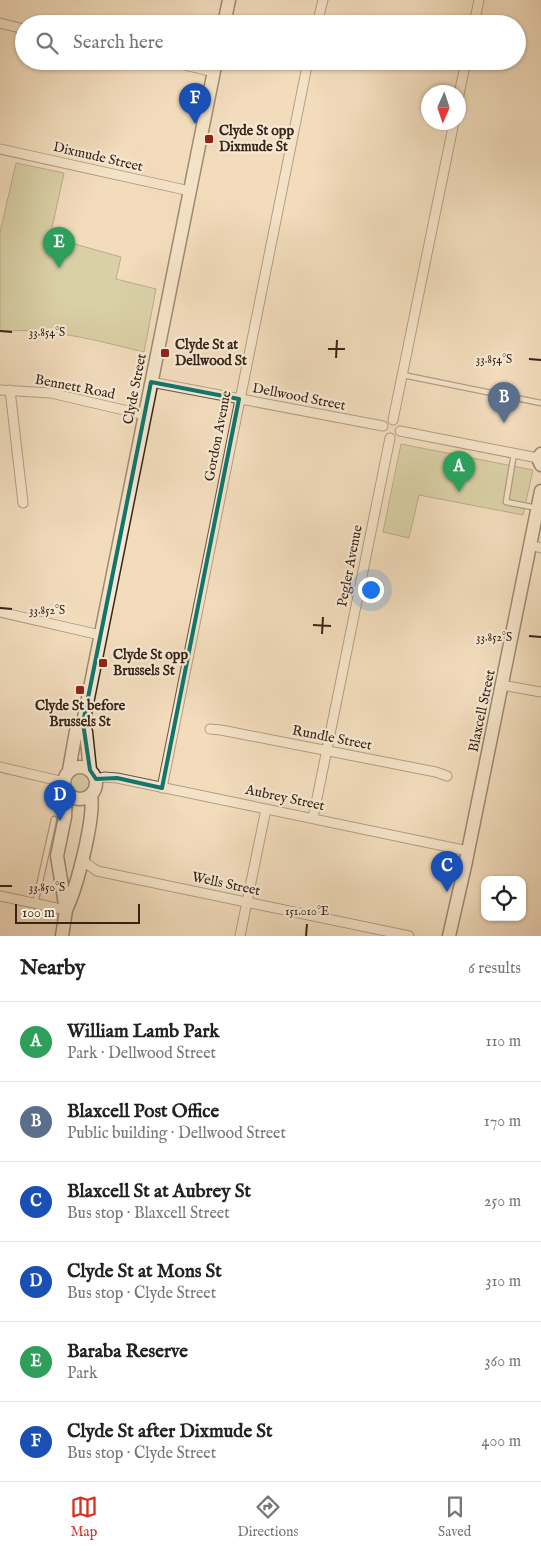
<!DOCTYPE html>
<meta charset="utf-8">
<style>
:root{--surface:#fff;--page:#f6f6f6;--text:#222;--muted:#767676;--line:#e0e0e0;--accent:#d93025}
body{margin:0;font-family:"IM FELL English",serif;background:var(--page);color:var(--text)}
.controls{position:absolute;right:15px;bottom:15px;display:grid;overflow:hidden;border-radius:10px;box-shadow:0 1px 4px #0004}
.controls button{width:45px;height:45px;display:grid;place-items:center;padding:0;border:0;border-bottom:1px solid var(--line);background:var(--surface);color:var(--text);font:25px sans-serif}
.compass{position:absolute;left:421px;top:85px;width:45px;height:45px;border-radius:50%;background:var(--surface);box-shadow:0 1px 4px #0004;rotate:183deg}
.scale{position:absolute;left:15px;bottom:12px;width:125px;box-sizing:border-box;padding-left:5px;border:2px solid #382518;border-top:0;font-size:14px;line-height:18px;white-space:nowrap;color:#382518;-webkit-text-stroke:4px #f7e8d3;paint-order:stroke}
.you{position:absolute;left:370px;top:589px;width:18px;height:18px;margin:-12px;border:4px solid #fff;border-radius:50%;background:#1a73e8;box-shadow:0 0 0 8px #1a73e833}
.badge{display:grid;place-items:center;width:32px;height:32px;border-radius:50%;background:var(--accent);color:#fff;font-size:16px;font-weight:700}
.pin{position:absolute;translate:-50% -41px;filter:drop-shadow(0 1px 2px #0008)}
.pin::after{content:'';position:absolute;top:26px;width:18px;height:15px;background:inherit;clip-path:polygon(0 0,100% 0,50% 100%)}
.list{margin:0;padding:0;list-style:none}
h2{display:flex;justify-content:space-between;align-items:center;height:65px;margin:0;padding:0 20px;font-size:21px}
h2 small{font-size:16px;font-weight:400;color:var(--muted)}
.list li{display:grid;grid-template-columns:32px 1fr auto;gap:15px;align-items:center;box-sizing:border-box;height:80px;padding:0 20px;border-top:1px solid var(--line)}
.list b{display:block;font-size:19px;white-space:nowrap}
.list p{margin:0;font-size:16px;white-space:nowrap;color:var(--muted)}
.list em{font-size:16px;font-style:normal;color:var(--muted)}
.icon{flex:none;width:28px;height:28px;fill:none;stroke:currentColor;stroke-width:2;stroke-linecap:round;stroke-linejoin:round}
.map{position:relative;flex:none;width:541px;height:936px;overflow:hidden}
.search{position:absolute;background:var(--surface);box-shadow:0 1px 4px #0004;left:15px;right:15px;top:15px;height:55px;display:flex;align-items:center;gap:12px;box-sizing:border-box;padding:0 18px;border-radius:28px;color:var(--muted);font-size:19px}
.sheet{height:545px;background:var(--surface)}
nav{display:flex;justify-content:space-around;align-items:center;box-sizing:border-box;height:70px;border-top:1px solid var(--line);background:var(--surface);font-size:14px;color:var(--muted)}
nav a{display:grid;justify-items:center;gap:2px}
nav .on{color:var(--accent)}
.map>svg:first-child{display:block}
.green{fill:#bdc08f;stroke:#7a7254}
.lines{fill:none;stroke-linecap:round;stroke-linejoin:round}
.lane-casing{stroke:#665341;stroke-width:7}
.street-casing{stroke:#665341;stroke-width:11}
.secondary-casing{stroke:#382518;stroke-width:15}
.lane{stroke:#f7e8d3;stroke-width:4.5}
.street{stroke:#f7e8d3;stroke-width:9}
.secondary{stroke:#f7e8d3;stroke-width:12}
.marked{fill:none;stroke:#0f766e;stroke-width:4;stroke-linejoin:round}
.ticks{fill:none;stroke:#382518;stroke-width:2}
.poi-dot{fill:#8f2418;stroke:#f7e8d3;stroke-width:2}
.labels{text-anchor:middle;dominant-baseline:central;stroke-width:4.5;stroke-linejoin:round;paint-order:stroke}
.poi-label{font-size:14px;font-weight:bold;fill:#382518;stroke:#f7e8d3;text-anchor:start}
.street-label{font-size:14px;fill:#382518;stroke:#f7e8d3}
.ticks-label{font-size:12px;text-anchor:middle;fill:#382518;stroke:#f7e8d3;stroke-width:4.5;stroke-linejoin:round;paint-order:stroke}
</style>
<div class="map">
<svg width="541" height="936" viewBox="0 0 541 936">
<rect width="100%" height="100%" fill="#f2dcbc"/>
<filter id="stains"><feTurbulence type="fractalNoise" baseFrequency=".004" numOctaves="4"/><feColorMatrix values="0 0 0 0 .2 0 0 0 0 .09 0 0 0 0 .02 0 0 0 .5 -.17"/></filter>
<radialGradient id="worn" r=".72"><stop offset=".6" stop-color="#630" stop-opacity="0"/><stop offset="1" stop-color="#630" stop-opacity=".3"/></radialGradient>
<path class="green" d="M 16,163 L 64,173 L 50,237 L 121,257 L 116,279 L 156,289 L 144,352 C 95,340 52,328 0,331 L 0,232 Z
M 401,444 L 533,470 L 523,515 L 419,495 L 409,538 L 383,532 Z
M68 783a11 11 0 1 1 22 0a11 11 0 1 1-22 0Z"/>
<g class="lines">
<g class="lane-casing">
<path id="lane" d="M 403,375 L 541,403
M 514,453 L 506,502 L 537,508
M 35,904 L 54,819"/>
</g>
<g class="street-casing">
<path id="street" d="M 0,23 L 24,29
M 317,24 L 323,0
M 474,24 L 479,0
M 168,61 L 214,72
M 458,99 L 466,61
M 0,149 L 190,191
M 151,382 L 383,426
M 0,390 L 51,393 L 145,415
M 10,390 L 23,503
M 393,420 L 454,122
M 400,431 L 538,458
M 530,545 L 541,548
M 0,612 L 100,635
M 502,685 L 541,692
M 210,729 L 221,730 L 436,772 L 447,776
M 0,767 L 64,782
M 96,779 L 104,777 L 117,778 L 468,851
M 162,788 L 308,61
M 313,818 L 390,438
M 82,857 L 87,864 L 97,871 L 409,936
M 0,896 L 66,910
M 240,936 L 266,809"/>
</g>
<g class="secondary-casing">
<path id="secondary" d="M 224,24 L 229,0
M 541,454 L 538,458 L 541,465
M 83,723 L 86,732 L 90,770
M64 783a16 16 0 1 1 32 0a16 16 0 1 1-32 0Z
M 69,770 L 76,731 L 83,723 L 216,61
M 66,910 C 77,887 95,818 91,795
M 62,936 L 66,910 L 57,856 L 65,817 L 66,792
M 449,936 L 465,866 L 541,491"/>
</g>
<use href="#lane" class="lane"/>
<use href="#street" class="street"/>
<use href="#secondary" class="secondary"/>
</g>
<path d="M0 0H541V936H0ZM 151,382 L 239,399 L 162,788 L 117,778 L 96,779 L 90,770 L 83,723 Z" fill="#f2dcbc" fill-opacity=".55" fill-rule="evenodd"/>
<path class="marked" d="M 151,382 L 239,399 L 162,788 L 117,778 L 96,779 L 90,770 L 83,723 Z"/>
<path class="ticks" d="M 0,331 L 12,332M 328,349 L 345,349M 336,358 L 337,340M 529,359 L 541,360M 0,608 L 12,609M 313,625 L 331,626M 322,634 L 323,617M 529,636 L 541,637M 0,886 L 12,886M 306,936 L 307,924"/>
<g class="poi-dot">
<rect x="204" y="134" width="10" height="10" rx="2.5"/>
<rect x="160" y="348" width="10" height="10" rx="2.5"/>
<rect x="98" y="658" width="10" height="10" rx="2.5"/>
<rect x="75" y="685" width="10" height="10" rx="2.5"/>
</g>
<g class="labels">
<g class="poi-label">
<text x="219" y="131">Clyde St opp<tspan x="219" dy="16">Dixmude St</tspan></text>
<text x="175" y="345">Clyde St at<tspan x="175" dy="16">Dellwood St</tspan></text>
<text x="113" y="655">Clyde St opp<tspan x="113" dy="16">Brussels St</tspan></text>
<text x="80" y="706" text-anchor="middle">Clyde St before<tspan x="80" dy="16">Brussels St</tspan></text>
</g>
<g class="street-label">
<text transform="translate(98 157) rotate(13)">Dixmude Street</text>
<text transform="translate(75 387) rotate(11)">Bennett Road</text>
<text transform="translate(135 389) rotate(-79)">Clyde Street</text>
<text transform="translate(299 397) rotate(11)">Dellwood Street</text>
<text transform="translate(218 436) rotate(-79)">Gordon Avenue</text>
<text transform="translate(350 566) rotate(-79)">Pegler Avenue</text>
<text transform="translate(482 711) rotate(-78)">Blaxcell Street</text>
<text transform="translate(332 738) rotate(11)">Rundle Street</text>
<text transform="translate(285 798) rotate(12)">Aubrey Street</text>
<text transform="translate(226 884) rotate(12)">Wells Street</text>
</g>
</g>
<g class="ticks-label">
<text x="47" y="336">33.854°S</text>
<text x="494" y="363">33.854°S</text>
<text x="47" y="614">33.852°S</text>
<text x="494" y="641">33.852°S</text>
<text x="47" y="891">33.850°S</text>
<text x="307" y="915">151.010°E</text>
</g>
<rect width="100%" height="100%" filter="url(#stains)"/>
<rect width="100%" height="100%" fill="url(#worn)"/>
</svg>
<div class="controls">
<button><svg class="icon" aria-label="locate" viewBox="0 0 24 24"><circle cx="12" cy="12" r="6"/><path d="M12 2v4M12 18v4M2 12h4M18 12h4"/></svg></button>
</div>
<svg class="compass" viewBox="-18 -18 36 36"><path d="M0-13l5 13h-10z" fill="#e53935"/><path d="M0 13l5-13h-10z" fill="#767676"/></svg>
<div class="scale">100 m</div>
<div class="you"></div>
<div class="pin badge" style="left:459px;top:492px;background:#2e9e5b">A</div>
<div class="pin badge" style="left:504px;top:423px;background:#5c6f8a">B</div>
<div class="pin badge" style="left:447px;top:892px;background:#1a4fb4">C</div>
<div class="pin badge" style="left:60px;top:821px;background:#1a4fb4">D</div>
<div class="pin badge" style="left:59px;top:268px;background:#2e9e5b">E</div>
<div class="pin badge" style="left:195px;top:124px;background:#1a4fb4">F</div>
<div class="search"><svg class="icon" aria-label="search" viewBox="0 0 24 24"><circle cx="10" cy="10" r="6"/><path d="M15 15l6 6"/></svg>Search here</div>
</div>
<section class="sheet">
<h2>Nearby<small>6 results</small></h2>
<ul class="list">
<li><span class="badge" style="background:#2e9e5b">A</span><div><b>William Lamb Park</b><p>Park · Dellwood Street</p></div><em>110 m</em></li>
<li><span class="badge" style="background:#5c6f8a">B</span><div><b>Blaxcell Post Office</b><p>Public building · Dellwood Street</p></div><em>170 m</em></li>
<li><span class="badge" style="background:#1a4fb4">C</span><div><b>Blaxcell St at Aubrey St</b><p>Bus stop · Blaxcell Street</p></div><em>250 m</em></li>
<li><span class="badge" style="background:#1a4fb4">D</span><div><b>Clyde St at Mons St</b><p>Bus stop · Clyde Street</p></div><em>310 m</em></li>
<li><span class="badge" style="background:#2e9e5b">E</span><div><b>Baraba Reserve</b><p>Park</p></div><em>360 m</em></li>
<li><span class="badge" style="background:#1a4fb4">F</span><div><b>Clyde St after Dixmude St</b><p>Bus stop · Clyde Street</p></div><em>400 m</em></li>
</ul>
</section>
<nav>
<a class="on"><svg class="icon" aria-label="map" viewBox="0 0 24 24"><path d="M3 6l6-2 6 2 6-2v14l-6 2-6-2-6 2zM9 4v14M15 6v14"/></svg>Map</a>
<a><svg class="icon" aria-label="directions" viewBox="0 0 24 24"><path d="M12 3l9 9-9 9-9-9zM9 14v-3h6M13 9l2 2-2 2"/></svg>Directions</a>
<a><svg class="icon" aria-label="saved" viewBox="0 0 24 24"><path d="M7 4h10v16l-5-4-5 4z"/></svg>Saved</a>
</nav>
